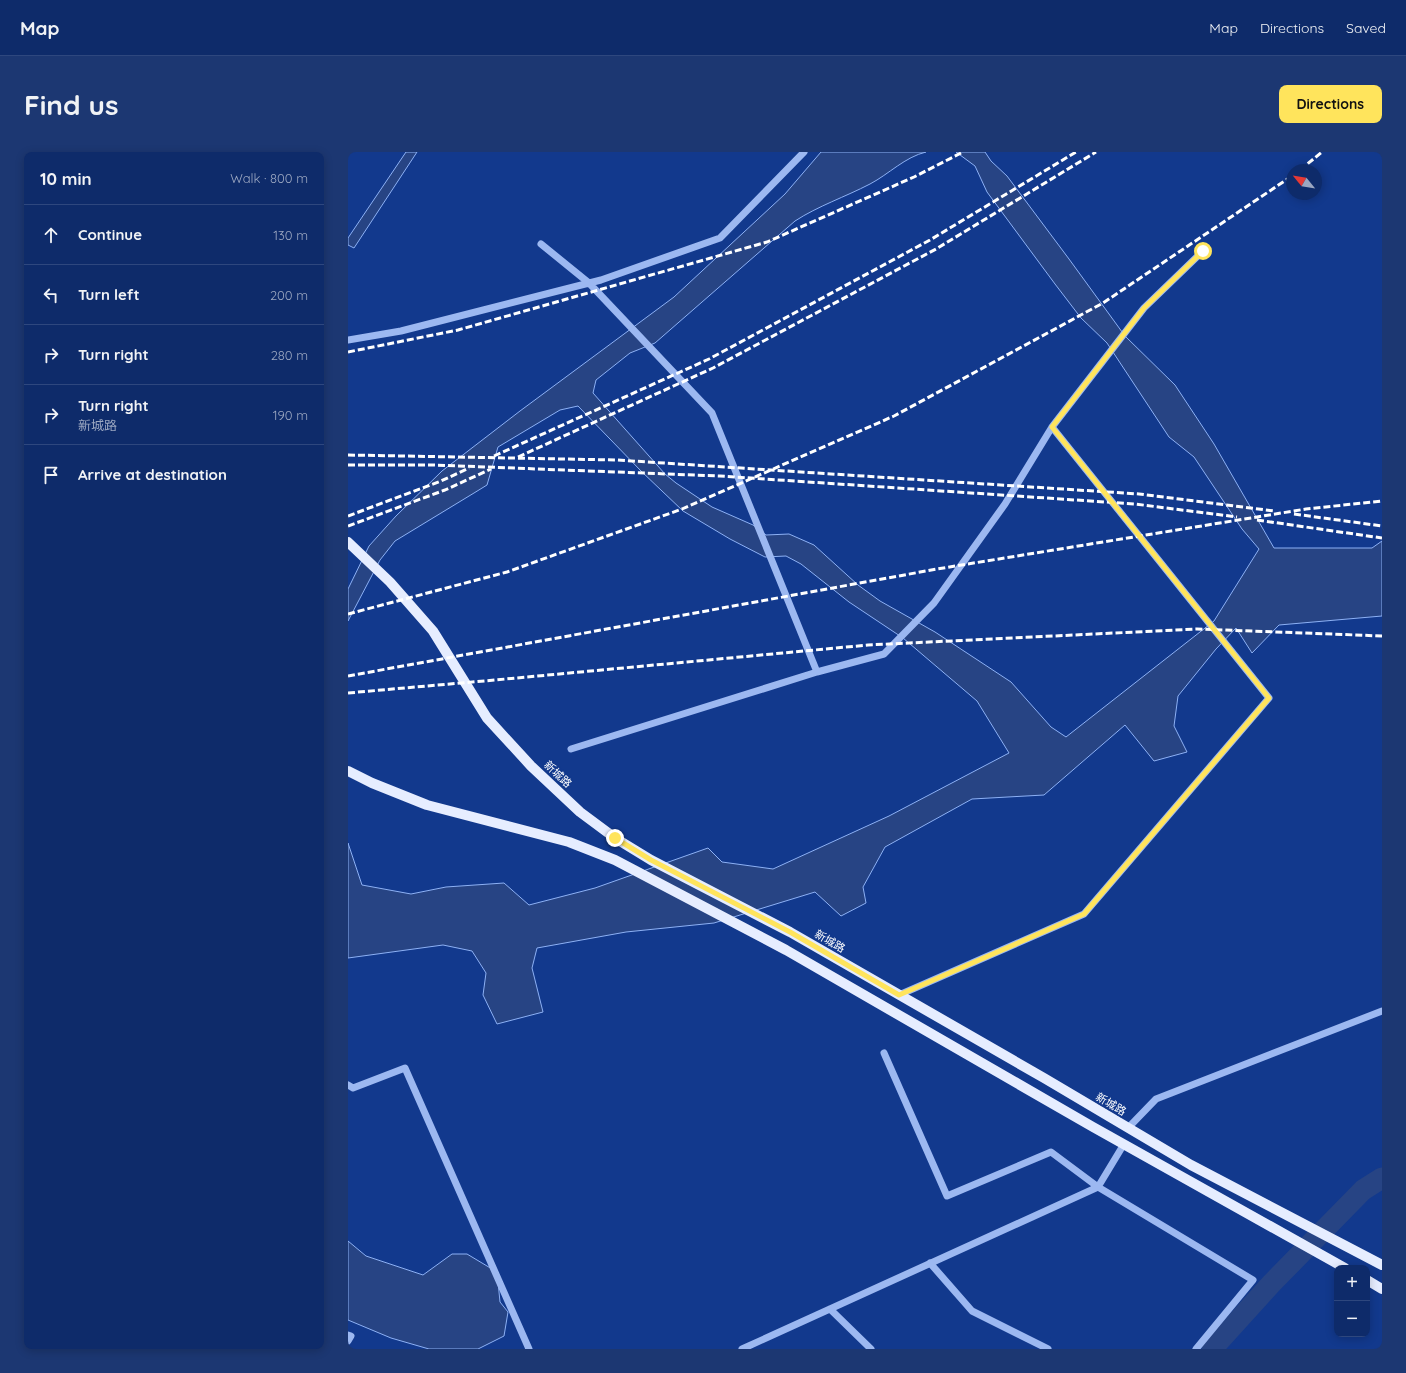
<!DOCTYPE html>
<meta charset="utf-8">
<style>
:root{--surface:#0e2b6a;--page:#1c3772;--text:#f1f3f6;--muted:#9ba7c1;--line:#2e477e;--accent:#ffe45c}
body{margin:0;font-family:Quicksand,"Noto Sans SC",sans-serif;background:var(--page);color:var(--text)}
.controls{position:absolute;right:12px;bottom:12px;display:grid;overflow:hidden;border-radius:8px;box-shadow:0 2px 10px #0003}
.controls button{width:36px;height:36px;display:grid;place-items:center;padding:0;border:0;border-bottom:1px solid var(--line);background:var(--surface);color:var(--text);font:20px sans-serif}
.compass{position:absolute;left:938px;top:12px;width:36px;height:36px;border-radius:50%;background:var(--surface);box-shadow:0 2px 10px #0003;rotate:300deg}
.stop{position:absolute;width:12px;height:12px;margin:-9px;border:3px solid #ffe45c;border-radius:50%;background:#fff}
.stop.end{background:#ffe45c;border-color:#fff;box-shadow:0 1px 4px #0008}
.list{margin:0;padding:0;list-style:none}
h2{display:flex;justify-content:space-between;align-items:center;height:52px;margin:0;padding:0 16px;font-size:17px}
h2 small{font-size:13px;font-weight:400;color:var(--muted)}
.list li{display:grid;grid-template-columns:26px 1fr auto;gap:12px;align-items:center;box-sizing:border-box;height:60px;padding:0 16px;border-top:1px solid var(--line)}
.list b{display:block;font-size:15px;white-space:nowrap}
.list p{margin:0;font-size:13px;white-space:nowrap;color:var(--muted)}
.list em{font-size:13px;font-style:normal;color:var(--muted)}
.icon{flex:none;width:22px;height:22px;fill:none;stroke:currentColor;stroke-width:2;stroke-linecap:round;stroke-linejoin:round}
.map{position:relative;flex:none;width:1034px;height:1197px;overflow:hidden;border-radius:8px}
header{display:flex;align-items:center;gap:24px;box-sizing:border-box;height:56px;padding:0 20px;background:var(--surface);border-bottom:1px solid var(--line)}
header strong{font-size:19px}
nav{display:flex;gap:22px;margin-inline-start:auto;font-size:14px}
.intro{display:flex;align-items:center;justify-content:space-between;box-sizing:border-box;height:96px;padding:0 24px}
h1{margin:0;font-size:28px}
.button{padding:10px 18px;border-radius:8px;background:var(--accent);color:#111;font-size:14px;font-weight:700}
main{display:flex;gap:24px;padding:0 24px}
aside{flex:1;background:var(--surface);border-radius:8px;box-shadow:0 2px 10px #0003}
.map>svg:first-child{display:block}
.water{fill:#274484;stroke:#8db1f5}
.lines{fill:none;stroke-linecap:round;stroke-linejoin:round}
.river{stroke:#274484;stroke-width:21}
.minor{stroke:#9cb8f1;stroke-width:7}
.major{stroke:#e6edff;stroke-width:10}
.rail{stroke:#fff;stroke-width:3;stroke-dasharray:7 3;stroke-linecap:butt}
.route{stroke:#ffe45c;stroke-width:5}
.labels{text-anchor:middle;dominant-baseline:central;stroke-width:3.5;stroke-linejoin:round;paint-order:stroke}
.street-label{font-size:11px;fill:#fff;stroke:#12398d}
</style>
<header>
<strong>Map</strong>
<nav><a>Map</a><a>Directions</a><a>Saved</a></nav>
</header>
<div class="intro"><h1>Find us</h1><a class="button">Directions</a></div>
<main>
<aside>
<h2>10 min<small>Walk · 800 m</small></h2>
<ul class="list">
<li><svg class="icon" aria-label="ahead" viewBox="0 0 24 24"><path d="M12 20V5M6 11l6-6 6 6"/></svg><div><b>Continue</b></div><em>130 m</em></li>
<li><svg class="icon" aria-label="left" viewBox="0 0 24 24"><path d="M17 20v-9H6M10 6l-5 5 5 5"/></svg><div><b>Turn left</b></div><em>200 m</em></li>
<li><svg class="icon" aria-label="right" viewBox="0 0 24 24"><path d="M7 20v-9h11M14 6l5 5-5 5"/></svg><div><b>Turn right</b></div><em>280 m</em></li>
<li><svg class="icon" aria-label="right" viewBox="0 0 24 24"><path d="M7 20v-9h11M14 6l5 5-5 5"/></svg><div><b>Turn right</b><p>新城路</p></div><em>190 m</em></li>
<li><svg class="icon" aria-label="arrive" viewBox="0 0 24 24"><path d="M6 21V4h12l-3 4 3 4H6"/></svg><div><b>Arrive at destination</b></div></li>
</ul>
</aside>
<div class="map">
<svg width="1034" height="1197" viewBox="0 0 1034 1197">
<rect width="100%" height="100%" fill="#12398d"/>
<path class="water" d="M 58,0 L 69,0 L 6,96 L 0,93 L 0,86 Z
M 473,0 L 578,0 C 557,5 541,22 522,32 C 497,45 470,54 447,69 L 307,191 L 282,201 L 248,228 L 245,241 L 317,322 L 328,331 L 364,355 L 405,373 L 418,383 L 441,382 L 466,393 L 510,433 L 532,449 L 587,480 L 663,530 L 703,575 L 718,585 L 866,469 L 911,397 L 894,377 L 846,305 L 821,285 L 759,191 L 733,166 L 707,132 L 639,40 L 627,14 L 608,0 L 637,0 L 643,9 L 659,24 L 721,107 L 777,184 L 827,233 L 866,292 L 926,396 L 1024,396 L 1034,389 L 1034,464 L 931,473 L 904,501 L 888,476 L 868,497 L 830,544 L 826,574 L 839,600 L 806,609 L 777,573 L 696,643 L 624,647 L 537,695 L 515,735 L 518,751 L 493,764 L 467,740 L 366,771 L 278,780 L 189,796 L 184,816 L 195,860 L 149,872 L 135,843 L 138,821 L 124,799 L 95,793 L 0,806 L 0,691 L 14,733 L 63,742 L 98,735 L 156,731 L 181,753 L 247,736 L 360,696 L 374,710 L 425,717 L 541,664 L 661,601 L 629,549 L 555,486 L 501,450 L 453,412 L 438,404 L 417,405 L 382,387 L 335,359 L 293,319 L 230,254 L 212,258 L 150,295 L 139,333 L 126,341 L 47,389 L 32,408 L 0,469 L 0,437 L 21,394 L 48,364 L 94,319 L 172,259 L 326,145 L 437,42 Z
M 0,1089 L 18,1104 L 75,1123 L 104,1102 L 119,1102 L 149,1120 L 152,1150 L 160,1160 L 156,1184 L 130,1197 L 81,1197 L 43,1186 L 0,1168 Z"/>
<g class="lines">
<path class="river" d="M 864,1197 L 923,1132 L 1015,1038 L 1034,1026"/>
<path class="minor" d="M 193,92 L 241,131 L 364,261 L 469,520 L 223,597
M 0,188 L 53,179 L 253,128 L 372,86 L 456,0
M 469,520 L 536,502 L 586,451 L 657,352 L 704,275
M 551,843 L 736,762 L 921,546 L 704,275 L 796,156 L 855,99
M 536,901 L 599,1044 L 703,1000 L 750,1035 L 905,1128 L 848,1197
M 0,933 L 5,936 L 57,916 L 181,1197
M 780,976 L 808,947 L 1034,859
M 582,1111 L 624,1159 L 700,1197
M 482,1157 L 523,1197
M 0,1183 L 3,1184 L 0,1189
M 394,1197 L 750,1035 L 776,992"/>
<path class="major" d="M 0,390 L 42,430 L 85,479 L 139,566 L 183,614 L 232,660 L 267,686 L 303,708 L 442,780 L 696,926 L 843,1013 L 1034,1113
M 0,619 L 24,631 L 79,653 L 221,690 L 267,708 L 438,798 L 745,975 L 997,1116
M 1019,1128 L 1034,1137"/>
<path class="rail" d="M 952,18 L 974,0
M 0,200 L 110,178 L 419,90 L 566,25 L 615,0
M 0,303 L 269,308 L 791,342 L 926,359
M 146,304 L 361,207 L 582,88 L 728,0
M 170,305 L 365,216 L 588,97 L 748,0
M 0,313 L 86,313 L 372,324 L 787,352 L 889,365
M 946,362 L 1034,374
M 0,364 L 93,329 L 121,316
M 909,368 L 1034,386
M 0,374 L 97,338 L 143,317
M 0,462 L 159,420 L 334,357 L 546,264 L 755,151 L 944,24
M 0,524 L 589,417 L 958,357 L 1034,349
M 0,541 L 147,528 L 520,493 L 849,477 L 1034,484"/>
</g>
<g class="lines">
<path class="route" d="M 267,686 L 303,708 L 442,780 L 551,843 L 736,762 L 921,546 L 704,275 L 796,156 L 855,99"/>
</g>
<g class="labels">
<g class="street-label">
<text transform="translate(210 622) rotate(43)">新城路</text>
<text transform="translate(482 789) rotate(30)">新城路</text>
<text transform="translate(763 952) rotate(31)">新城路</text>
</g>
</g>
</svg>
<div class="controls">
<button>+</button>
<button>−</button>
</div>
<svg class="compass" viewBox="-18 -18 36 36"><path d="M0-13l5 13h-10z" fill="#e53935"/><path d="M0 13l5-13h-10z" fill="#9ba7c1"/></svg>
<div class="stop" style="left:855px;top:99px"></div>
<div class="stop end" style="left:267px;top:686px"></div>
</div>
</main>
